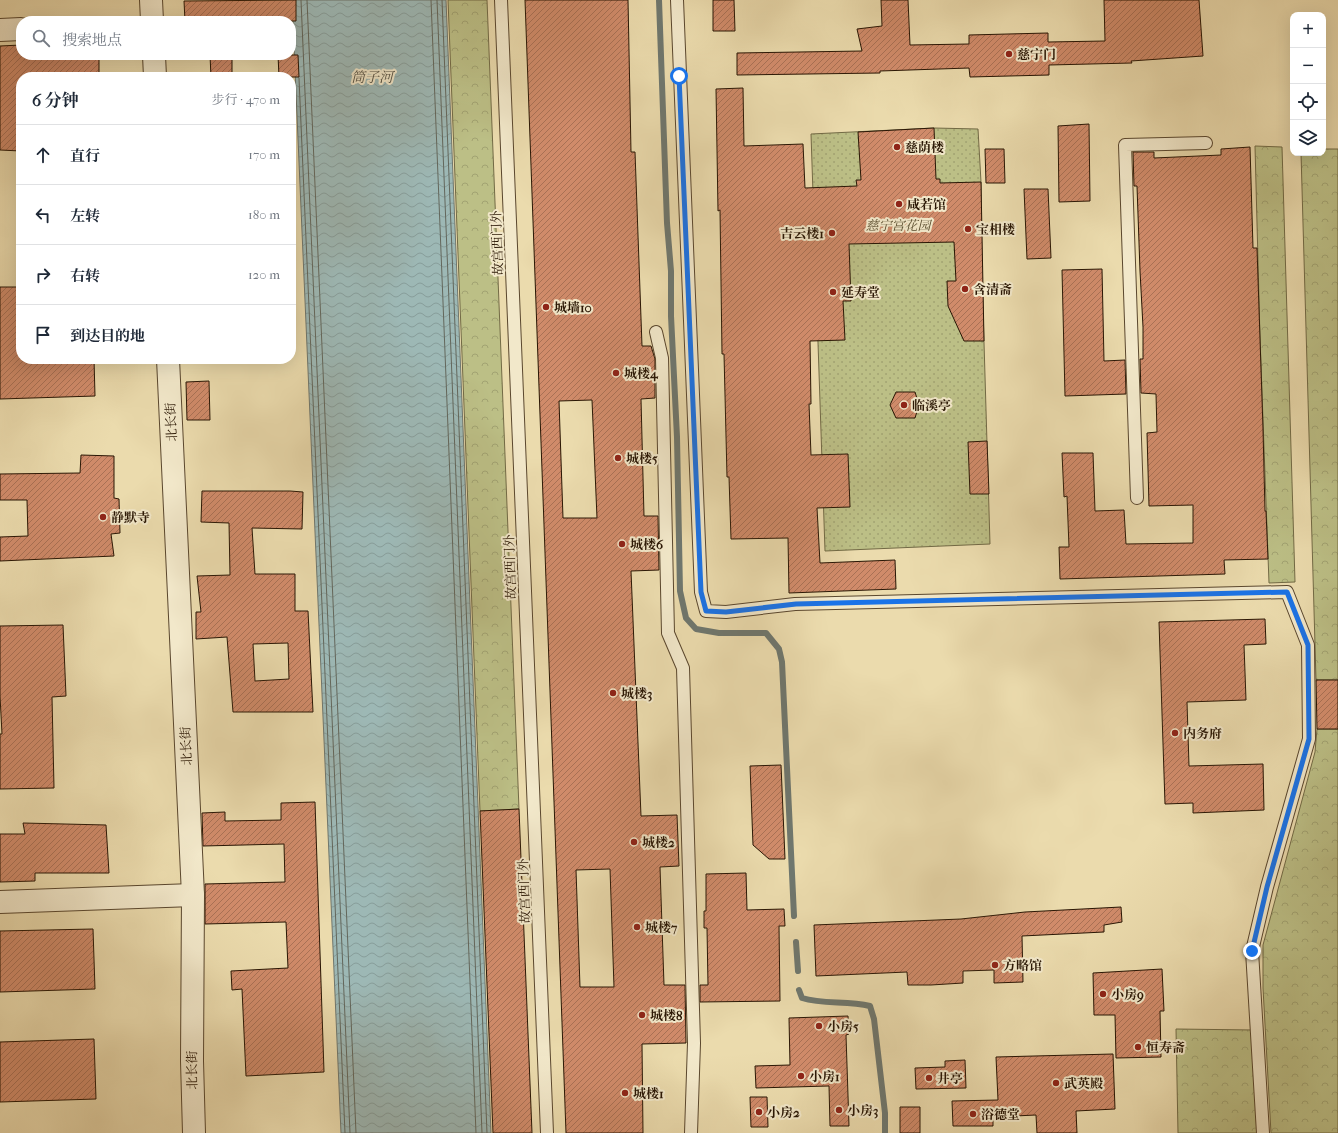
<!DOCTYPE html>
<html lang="zh">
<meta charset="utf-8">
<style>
:root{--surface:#fff;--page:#f6f6f7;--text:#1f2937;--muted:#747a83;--line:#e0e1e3}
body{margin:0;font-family:"IM FELL French Canon","Noto Serif SC",serif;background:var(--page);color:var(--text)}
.controls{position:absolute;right:12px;top:12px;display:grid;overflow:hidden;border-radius:8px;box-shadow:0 4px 16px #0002}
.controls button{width:36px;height:36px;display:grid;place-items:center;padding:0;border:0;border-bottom:1px solid var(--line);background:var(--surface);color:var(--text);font:20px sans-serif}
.stop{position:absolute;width:12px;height:12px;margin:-9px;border:3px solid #1a73e8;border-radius:50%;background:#fff}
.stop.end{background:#1a73e8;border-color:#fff;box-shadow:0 1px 4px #0008}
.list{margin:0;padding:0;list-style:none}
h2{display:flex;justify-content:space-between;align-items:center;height:52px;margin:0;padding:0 16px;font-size:17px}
h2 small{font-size:13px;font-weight:400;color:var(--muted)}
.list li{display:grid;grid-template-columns:26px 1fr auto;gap:12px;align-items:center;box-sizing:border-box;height:60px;padding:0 16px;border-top:1px solid var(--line)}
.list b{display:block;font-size:15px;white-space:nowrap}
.list em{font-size:13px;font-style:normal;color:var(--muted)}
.icon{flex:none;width:22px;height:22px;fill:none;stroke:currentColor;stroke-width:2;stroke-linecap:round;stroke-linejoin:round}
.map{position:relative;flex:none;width:1338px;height:1133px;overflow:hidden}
.search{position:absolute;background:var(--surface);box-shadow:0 4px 16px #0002;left:16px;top:16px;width:280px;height:44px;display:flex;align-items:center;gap:10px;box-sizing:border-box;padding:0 14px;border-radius:16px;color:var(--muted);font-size:15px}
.panel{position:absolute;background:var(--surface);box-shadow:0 4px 16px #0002;left:16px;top:72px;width:280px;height:292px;border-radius:16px}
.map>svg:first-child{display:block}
.forest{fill:url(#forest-crowns);stroke:#726a45}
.garden{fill:url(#garden-dots);stroke:#726a45}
.water{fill:url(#water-waves);stroke:#6f776e}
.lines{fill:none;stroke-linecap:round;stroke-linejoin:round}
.shore{stroke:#63675c;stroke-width:1}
.stream{stroke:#6f776e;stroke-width:6}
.building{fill:url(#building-hatch);stroke:#291604;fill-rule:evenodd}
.service-casing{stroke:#5a472e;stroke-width:14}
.minor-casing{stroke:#5a472e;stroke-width:24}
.tertiary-casing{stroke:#5a472e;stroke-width:24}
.service{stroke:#f2e8ca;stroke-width:12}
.minor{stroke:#f2e8ca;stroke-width:22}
.tertiary{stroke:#f2e8ca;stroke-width:22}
.route{stroke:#1a73e8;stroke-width:5}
.poi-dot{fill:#8f2418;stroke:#f2e8ca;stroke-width:1.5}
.labels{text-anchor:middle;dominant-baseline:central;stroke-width:4;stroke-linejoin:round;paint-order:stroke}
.poi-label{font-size:13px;font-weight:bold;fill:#291604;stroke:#f2e8ca;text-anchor:start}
.park-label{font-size:13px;font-style:italic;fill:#55492b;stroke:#f2e8ca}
.street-label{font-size:13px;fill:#291604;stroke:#f2e8ca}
.water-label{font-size:14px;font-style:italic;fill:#524f42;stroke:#f2e8ca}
</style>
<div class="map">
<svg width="1338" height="1133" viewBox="0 0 1338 1133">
<defs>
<pattern id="forest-crowns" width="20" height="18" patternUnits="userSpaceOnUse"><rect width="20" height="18" fill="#bcbf86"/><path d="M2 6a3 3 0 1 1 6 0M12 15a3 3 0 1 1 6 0" fill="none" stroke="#a2a372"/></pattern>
<pattern id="garden-dots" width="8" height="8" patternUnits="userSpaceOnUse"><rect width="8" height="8" fill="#bcbf86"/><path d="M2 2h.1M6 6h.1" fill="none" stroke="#a2a372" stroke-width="1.8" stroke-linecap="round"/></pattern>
<pattern id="water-waves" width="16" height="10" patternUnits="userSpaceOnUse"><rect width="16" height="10" fill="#9db8b5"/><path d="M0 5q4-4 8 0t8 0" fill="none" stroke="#879d9a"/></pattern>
<pattern id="building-hatch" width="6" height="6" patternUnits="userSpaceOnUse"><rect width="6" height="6" fill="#d08b6a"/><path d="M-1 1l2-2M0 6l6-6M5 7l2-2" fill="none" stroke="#a97155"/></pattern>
</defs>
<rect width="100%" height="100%" fill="#ebdbad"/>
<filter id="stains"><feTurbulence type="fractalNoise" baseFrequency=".005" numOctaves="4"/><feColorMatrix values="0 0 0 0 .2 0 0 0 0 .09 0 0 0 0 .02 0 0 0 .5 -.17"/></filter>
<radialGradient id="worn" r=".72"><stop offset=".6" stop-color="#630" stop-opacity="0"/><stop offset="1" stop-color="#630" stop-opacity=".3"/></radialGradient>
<path class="forest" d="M 448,0 L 487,0 L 519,809 L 480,811 Z
M 1255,146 L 1282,147 L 1295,582 L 1269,583 L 1260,338 Z
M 1323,149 L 1338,149 L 1338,680 L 1316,680 L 1301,153 L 1323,153 Z
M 1317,729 L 1338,729 L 1338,1133 L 1271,1133 L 1263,988 L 1263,945 L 1315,752 Z
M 1176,1029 L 1254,1030 L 1259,1133 L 1178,1133 Z"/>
<path class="garden" d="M 934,128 L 978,129 L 981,182 L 982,275 L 990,544 L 825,551 L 811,134 Z"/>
<path class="water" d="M 292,0 L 446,0 L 491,1133 L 341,1133 Z"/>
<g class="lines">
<path class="shore" d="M 301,0 L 350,1133
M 307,0 L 356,1133
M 431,0 L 476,1133
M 437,0 L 482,1133
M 442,0 L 487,1133
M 299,78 L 345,1133"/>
<path class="stream" d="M 659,0 L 667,223 L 671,271 L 671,316 L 677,437 L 680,591 L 686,618 L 696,629 L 719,633 L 766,633 L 779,649 L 782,662 L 794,916
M 796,942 L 798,971
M 799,990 L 802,998 C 824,1005 847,1000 870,1006 L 874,1019 L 885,1113 L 885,1133"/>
</g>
<path class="building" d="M 296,0 L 296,21 L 185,21 L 184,1 Z
M 525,0 L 628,0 L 631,152 L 635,152 L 642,346 L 651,346 L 655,359 L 655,398 L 641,399 L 644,516 L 658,516 L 659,570 L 631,571 L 641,816 L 677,815 L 679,866 L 660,867 L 664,985 L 685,985 L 686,1043 L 642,1044 L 643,1133 L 566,1133 ZM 592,400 L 597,518 L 563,518 L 559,401 ZM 610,869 L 614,987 L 580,987 L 576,870 Z
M 713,0 L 734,0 L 735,31 L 713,31 Z
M 881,0 L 908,0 L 910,45 L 969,44 L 969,35 L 1048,33 L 1048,42 L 1105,41 L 1104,0 L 1199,0 L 1203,56 L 1131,61 L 1132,63 L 1049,65 L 1049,75 L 970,77 L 969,68 L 880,71 L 880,73 L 737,75 L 737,53 L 862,51 L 857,29 L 882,26 Z
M 21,45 L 21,55 L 99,55 L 99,77 L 21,77 L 21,151 L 0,150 L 0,46 Z
M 210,55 L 232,55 L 232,77 L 211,77 Z
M 278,55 L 298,55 L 299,77 L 279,77 Z
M 743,88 L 744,146 L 803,144 L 805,188 L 857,186 L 856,180 L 861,180 L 858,132 L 934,128 L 936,179 L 940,179 L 940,183 L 981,182 L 984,341 L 964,341 L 948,306 L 947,281 L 956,281 L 954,242 L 849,244 L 851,301 L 843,301 L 845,340 L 810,341 L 811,404 L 809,404 L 811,455 L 848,454 L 850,507 L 817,508 L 820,563 L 895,560 L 896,589 L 789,593 L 788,538 L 731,539 L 729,477 L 727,477 L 724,354 L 722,354 L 720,210 L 718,211 L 716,89 Z
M 1089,124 L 1090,201 L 1059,202 L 1058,126 Z
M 1250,147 L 1253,248 L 1257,248 L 1263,429 L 1265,511 L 1266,511 L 1268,559 L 1224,560 L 1225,574 L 1060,579 L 1059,547 L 1069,547 L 1067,496 L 1064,497 L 1062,453 L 1093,453 L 1095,511 L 1124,510 L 1126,544 L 1193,543 L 1193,505 L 1149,506 L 1147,433 L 1157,432 L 1156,394 L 1141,393 L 1140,359 L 1143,359 L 1143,327 L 1140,271 L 1137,186 L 1134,186 L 1133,152 L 1154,152 L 1154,158 L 1221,155 L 1221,149 Z
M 985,149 L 1004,149 L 1005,183 L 986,183 Z
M 1024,189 L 1048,189 L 1051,258 L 1027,259 Z
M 1102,269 L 1104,361 L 1125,360 L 1126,394 L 1065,396 L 1062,270 Z
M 0,287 L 21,287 L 21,359 L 94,359 L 95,396 L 0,399 Z
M 209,381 L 210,420 L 187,420 L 186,382 Z
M 896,392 L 915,392 L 919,405 L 915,418 L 896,418 L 890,405 Z
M 987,441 L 989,494 L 970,494 L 968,442 Z
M 81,455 L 114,456 L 114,498 L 119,499 L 120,533 L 111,534 L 114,556 L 0,561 L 0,537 L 28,536 L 27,500 L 0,500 L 0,474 L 80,473 Z
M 202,491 L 290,491 L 303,492 L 302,529 L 252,528 L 255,574 L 295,574 L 295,611 L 308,611 L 313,712 L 233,712 L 227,637 L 196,639 L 196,612 L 201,612 L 197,576 L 230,575 L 229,523 L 201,522 ZM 288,643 L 289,679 L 255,681 L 253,644 Z
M 1265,619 L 1266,644 L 1244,645 L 1246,700 L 1187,702 L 1189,766 L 1263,764 L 1264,810 L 1193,813 L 1193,803 L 1165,804 L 1159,622 Z
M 63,625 L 66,696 L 52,697 L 54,788 L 0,789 L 0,734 L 2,734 L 0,696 L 0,626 Z
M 1316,680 L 1338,680 L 1338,729 L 1317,729 Z
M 781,765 L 785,859 L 769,859 L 753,845 L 750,766 Z
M 315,802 L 324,1072 L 246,1076 L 242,989 L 232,990 L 231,971 L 288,968 L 286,922 L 205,924 L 205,884 L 285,882 L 284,844 L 203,846 L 202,813 L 225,812 L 225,821 L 281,820 L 281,803 Z
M 519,809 L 532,1133 L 493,1133 L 480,811 Z
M 23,823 L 106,825 L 109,873 L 35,873 L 35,881 L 0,882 L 0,834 L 25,834 Z
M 746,873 L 747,910 L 784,909 L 785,926 L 779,926 L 780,1001 L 700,1002 L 700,985 L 708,985 L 707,928 L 704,928 L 704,911 L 706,911 L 706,874 Z
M 1121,907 L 1122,922 L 1104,925 L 1104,932 L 1022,936 L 1023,982 L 994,983 L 994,970 L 963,971 L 963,983 L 931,985 L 908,985 L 907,972 L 816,976 L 814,925 L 961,919 L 1025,912 Z
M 93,929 L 95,989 L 0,992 L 0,931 Z
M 1162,969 L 1164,1011 L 1160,1011 L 1161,1057 L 1116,1058 L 1115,1015 L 1094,1015 L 1093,973 Z
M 848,1016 L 849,1034 L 846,1035 L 849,1126 L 830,1126 L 829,1086 L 756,1088 L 755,1066 L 790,1065 L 789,1018 Z
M 94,1039 L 96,1099 L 0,1102 L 0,1042 Z
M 1113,1054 L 1115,1109 L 1076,1111 L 1077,1133 L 1037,1133 L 1036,1115 L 993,1117 L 993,1126 L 953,1126 L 952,1101 L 998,1100 L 996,1057 Z
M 965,1060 L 966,1088 L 916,1089 L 915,1068 L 945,1067 L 945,1061 Z
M 750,1097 L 767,1097 L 768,1127 L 751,1127 Z
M 900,1107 L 920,1107 L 920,1133 L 900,1133 Z"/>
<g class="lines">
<g class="service-casing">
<path id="service" d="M 501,0 L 547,1133
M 677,0 L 701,592 L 706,611 L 726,612 L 795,604 L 1287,592 L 1308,645 L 1309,739 L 1267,887 L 1252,951 L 1263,1133
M 656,332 L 662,358 L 668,633 L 683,668 L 694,1043 L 691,1133
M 1137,498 L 1125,145 L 1206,143"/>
</g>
<g class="minor-casing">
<path id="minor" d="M 0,30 L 21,29
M 0,902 L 193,895"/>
</g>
<g class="tertiary-casing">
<path id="tertiary" d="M 151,0 L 152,21
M 154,55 L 155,77
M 168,359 L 193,895 L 192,1061 L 194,1133"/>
</g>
<use href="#service" class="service"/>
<use href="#minor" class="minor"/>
<use href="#tertiary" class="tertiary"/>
</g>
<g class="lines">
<path class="route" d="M 679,76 L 701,592 L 706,611 L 726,612 L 796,604 L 1287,592 L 1308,645 L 1309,739 L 1267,887 L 1252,951"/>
</g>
<g class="poi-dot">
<circle cx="1009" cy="54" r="4"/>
<circle cx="897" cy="147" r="4"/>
<circle cx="899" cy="204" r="4"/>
<circle cx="968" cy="229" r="4"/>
<circle cx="832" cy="233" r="4"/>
<circle cx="965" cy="289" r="4"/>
<circle cx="833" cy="292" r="4"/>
<circle cx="546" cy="307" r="4"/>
<circle cx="616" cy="373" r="4"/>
<circle cx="904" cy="405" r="4"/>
<circle cx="618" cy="458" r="4"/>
<circle cx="103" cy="517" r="4"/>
<circle cx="622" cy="544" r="4"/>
<circle cx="613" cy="693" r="4"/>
<circle cx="1175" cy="733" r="4"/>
<circle cx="634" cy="842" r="4"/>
<circle cx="637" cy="927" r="4"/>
<circle cx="995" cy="965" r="4"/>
<circle cx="1103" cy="994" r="4"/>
<circle cx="642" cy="1015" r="4"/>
<circle cx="819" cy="1026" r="4"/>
<circle cx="1138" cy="1047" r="4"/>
<circle cx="801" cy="1076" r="4"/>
<circle cx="929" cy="1078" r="4"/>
<circle cx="1056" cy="1083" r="4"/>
<circle cx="625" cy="1093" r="4"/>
<circle cx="839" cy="1110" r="4"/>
<circle cx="759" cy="1112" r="4"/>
<circle cx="973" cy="1114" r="4"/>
</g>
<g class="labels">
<g class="poi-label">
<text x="1017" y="54">慈宁门</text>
<text x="905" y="147">慈荫楼</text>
<text x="907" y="204">咸若馆</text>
<text x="976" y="229">宝相楼</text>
<text x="824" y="233" text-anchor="end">吉云楼1</text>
<text x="973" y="289">含清斋</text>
<text x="841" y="292">延寿堂</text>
<text x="554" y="307">城墙10</text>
<text x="624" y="373">城楼4</text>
<text x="912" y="405">临溪亭</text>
<text x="626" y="458">城楼5</text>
<text x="111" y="517">静默寺</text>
<text x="630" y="544">城楼6</text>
<text x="621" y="693">城楼3</text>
<text x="1183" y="733">内务府</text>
<text x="642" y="842">城楼2</text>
<text x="645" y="927">城楼7</text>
<text x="1003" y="965">方略馆</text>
<text x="1111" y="994">小房9</text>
<text x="650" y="1015">城楼8</text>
<text x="827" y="1026">小房5</text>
<text x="1146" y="1047">恒寿斋</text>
<text x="809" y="1076">小房1</text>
<text x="937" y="1078">井亭</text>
<text x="1064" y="1083">武英殿</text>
<text x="633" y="1093">城楼1</text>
<text x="847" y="1110">小房3</text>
<text x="767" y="1112">小房2</text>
<text x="981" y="1114">浴德堂</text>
</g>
<g class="park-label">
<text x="898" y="225">慈宁宫花园</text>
</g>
<g class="street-label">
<text transform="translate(497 243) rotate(-92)">故宫西门外</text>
<text transform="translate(171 422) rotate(-93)">北长街</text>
<text transform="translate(510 567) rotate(-92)">故宫西门外</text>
<text transform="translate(186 746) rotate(-93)">北长街</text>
<text transform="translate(524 891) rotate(-92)">故宫西门外</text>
<text transform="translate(192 1070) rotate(-91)">北长街</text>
</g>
<g class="water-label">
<text x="372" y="77">筒子河</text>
</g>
</g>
<rect width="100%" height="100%" filter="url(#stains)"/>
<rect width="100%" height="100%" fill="url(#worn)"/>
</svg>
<div class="controls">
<button>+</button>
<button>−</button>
<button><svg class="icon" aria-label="locate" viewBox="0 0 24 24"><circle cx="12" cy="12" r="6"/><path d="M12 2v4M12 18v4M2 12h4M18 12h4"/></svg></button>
<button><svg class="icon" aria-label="layers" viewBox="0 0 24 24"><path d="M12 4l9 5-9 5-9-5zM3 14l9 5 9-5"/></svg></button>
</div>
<div class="stop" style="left:679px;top:76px"></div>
<div class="stop end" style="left:1252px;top:951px"></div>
<div class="search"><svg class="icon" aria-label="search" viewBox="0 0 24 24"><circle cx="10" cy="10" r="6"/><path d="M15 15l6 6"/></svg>搜索地点</div>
<section class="panel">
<h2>6 分钟<small>步行 · 470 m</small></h2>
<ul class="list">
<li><svg class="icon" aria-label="ahead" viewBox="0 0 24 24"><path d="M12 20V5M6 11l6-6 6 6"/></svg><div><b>直行</b></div><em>170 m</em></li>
<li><svg class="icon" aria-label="left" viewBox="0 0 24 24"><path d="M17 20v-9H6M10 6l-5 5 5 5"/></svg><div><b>左转</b></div><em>180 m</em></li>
<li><svg class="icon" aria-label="right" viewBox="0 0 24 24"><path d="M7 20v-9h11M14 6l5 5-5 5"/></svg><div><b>右转</b></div><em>120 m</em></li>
<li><svg class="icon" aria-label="arrive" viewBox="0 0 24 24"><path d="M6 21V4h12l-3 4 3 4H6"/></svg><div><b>到达目的地</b></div></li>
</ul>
</section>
</div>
